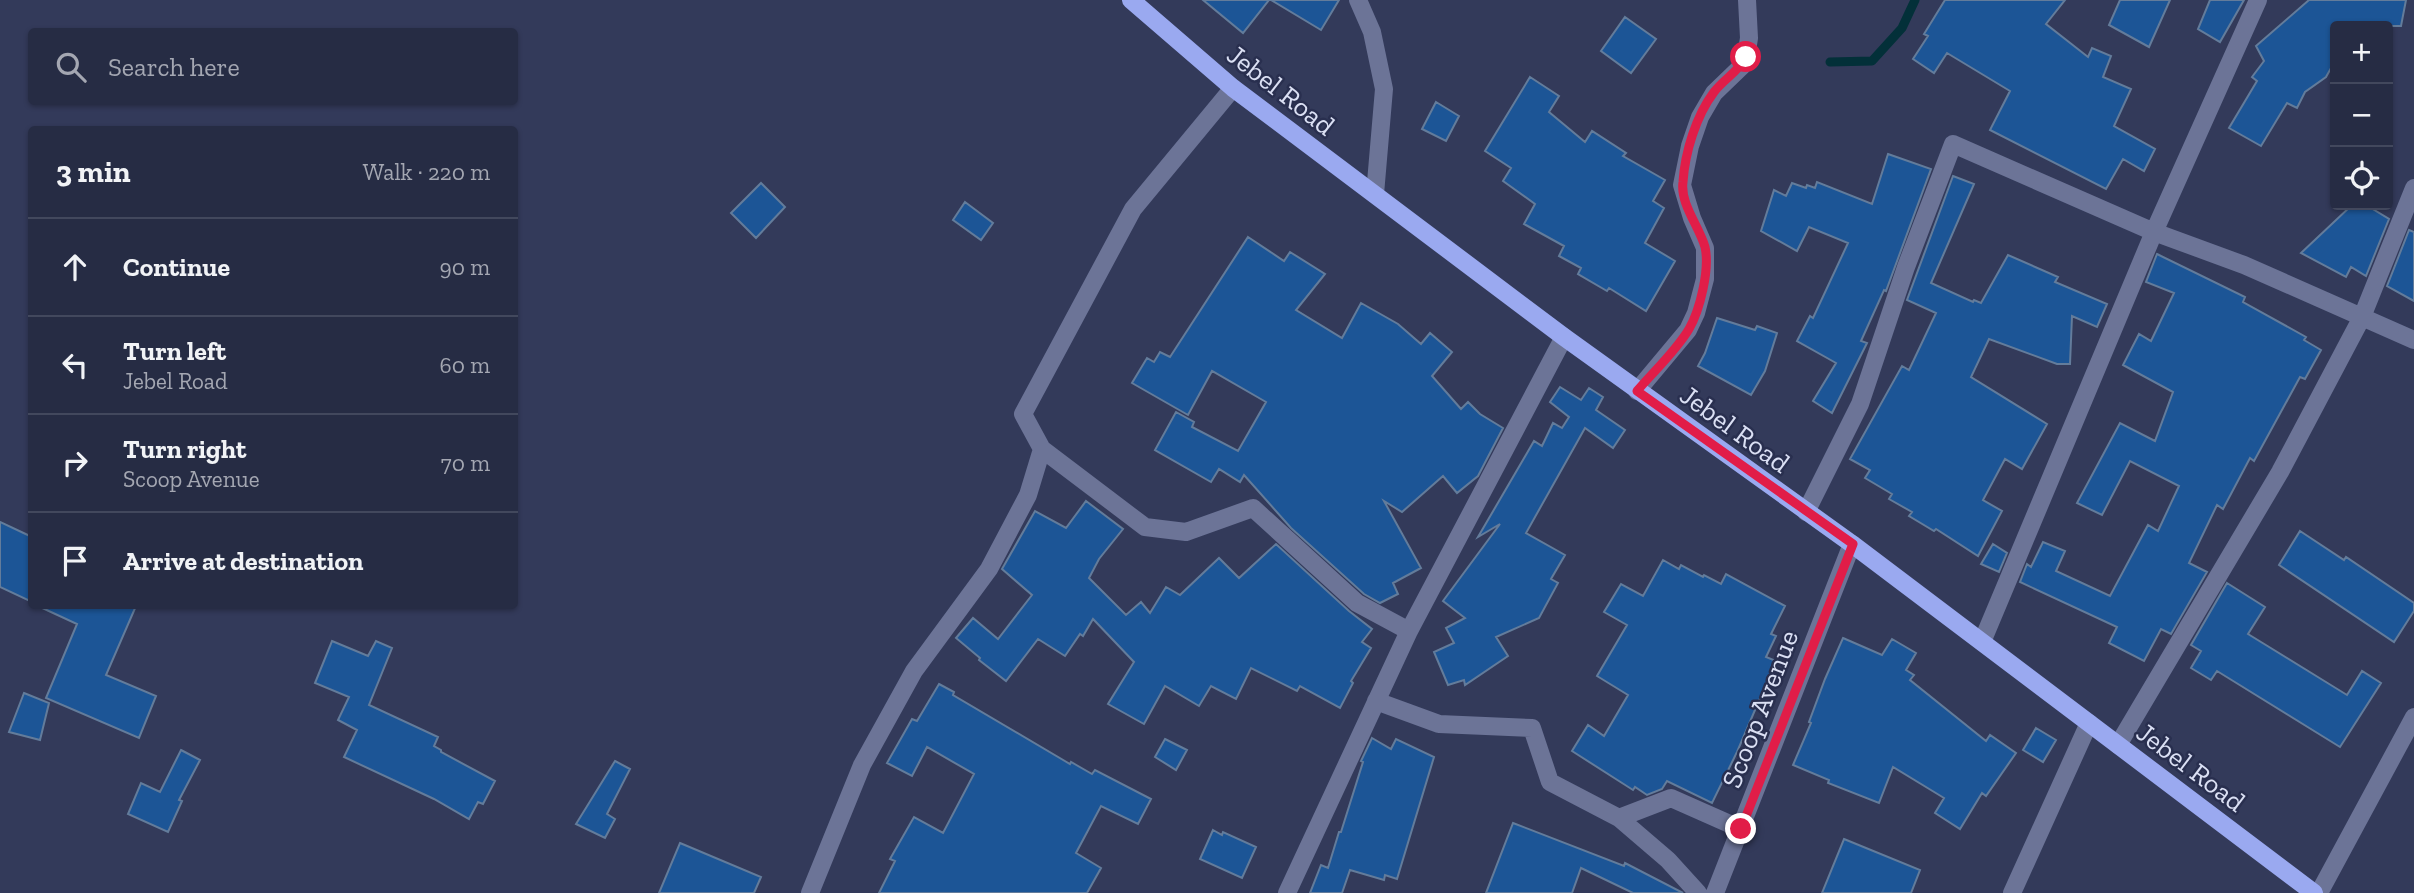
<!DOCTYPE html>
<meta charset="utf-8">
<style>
:root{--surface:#262c44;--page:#32384f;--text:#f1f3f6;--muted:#a4a7b2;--line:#42485d}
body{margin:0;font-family:"Zilla Slab",serif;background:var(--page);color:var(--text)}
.controls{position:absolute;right:21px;top:21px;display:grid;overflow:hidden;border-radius:7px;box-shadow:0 2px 5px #0004}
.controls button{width:63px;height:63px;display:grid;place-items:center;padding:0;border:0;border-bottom:2px solid var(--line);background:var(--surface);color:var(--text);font:35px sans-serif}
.stop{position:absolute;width:21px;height:21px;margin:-16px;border:5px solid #e11d48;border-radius:50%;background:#fff}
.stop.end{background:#e11d48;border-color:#fff;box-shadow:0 2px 7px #0008}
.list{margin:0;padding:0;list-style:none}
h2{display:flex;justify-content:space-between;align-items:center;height:91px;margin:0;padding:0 28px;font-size:30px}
h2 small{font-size:23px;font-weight:400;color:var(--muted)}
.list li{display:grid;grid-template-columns:46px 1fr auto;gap:21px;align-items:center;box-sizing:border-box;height:98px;padding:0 28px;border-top:2px solid var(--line)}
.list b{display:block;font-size:26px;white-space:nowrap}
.list p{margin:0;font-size:23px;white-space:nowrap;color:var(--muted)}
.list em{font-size:23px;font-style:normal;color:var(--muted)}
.icon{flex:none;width:38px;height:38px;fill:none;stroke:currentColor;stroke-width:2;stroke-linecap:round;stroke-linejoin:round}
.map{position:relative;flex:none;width:2414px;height:893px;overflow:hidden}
.search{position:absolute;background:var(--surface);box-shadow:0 2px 5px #0004;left:28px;top:28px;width:490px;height:77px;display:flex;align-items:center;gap:18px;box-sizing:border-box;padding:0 24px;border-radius:7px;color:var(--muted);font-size:26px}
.panel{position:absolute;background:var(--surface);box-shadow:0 2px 5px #0004;left:28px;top:126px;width:490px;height:483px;border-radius:7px}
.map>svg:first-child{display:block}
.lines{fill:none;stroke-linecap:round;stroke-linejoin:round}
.stream{stroke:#033039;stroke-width:9}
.building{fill:#1c5596;stroke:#637c9b;stroke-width:2}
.minor{stroke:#6c7497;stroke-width:18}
.major{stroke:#9aa9f0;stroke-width:18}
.route{stroke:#e11d48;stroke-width:9}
.labels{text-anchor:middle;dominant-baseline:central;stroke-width:5;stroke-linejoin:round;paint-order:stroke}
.street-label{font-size:28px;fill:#dbe0f4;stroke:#292f4f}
</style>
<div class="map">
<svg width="2414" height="893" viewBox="0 0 2414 893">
<rect width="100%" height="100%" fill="#333a5a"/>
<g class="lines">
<path class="stream" d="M 1830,62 L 1872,61 L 1902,28 L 1915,0"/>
</g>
<path class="building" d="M 1203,0 L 1269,0 L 1243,33 Z
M 1271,0 L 1339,0 L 1321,30 Z
M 1945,0 L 2065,0 L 2046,24 L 2088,57 L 2092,48 L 2111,56 L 2103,77 L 2131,89 L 2114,126 L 2155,149 L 2144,171 L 2123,159 L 2106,189 L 1990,130 L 2010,91 L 1947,53 L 1934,73 L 1913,59 L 1928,36 L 1924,34 Z
M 2120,0 L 2170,0 L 2149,47 L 2109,25 Z
M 2210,0 L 2244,0 L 2220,42 L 2198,29 Z
M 2309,0 L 2406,0 L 2401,26 L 2335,26 L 2335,61 L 2326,77 L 2305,92 L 2297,108 L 2287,103 L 2261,146 L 2229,128 L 2257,81 L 2252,77 L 2264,61 L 2256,46 Z
M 1625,17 L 1656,39 L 1631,73 L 1601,51 Z
M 1530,77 L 1559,96 L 1549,112 L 1585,142 L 1592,131 L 1626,153 L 1623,156 L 1665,180 L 1653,201 L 1664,208 L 1645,243 L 1675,261 L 1646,311 L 1609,288 L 1607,291 L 1578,274 L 1581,268 L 1559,256 L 1564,246 L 1524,224 L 1535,204 L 1503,181 L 1511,168 L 1485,151 Z
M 1436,102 L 1459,116 L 1446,141 L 1422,129 Z
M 1888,154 L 1931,169 L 1886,291 L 1884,290 L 1861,341 L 1867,343 L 1832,413 L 1813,401 L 1836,363 L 1797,341 L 1810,316 L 1813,318 L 1848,243 L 1809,227 L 1797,251 L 1761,231 L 1774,190 L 1786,196 L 1792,183 L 1806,188 L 1807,185 L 1815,188 L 1817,182 L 1872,204 Z
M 1953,176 L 1974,184 L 1931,283 L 1973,302 L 1974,300 L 1981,303 L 2008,255 L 2058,277 L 2055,282 L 2107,304 L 2097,327 L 2072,316 L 2070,364 L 2057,364 L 1989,339 L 1971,377 L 2047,424 L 2022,469 L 2005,459 L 1983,500 L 2002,511 L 1978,556 L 1936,529 L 1934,531 L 1909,516 L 1912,512 L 1889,499 L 1892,494 L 1865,478 L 1870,470 L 1850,459 L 1902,366 L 1909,370 L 1936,313 L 1907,300 Z
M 761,183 L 785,207 L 756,238 L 731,213 Z
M 965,202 L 993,223 L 981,240 L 953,220 Z
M 2352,205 L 2366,205 L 2389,219 L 2366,276 L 2351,267 L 2346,277 L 2301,253 Z
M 2409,230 L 2414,232 L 2414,301 L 2387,286 Z
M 1248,237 L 1284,261 L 1290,252 L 1325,274 L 1296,310 L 1342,338 L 1361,303 L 1398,324 L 1421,344 L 1430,333 L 1452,352 L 1432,376 L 1461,409 L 1468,402 L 1480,414 L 1503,428 L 1478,476 L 1457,493 L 1443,476 L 1402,512 L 1384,501 L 1421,568 L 1393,583 L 1398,594 L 1380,603 L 1364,594 L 1291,528 L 1244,475 L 1240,482 L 1219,469 L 1211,482 L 1155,450 L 1176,412 L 1194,422 L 1192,427 L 1238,451 L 1266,402 L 1212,371 L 1188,415 L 1132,383 L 1147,358 L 1154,362 L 1160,352 L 1170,357 Z
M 2157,254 L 2245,297 L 2243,302 L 2306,337 L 2304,340 L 2321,350 L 2305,379 L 2300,377 L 2254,461 L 2250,458 L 2223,509 L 2217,505 L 2189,563 L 2207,572 L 2171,634 L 2161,629 L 2144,661 L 2109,643 L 2117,627 L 2020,582 L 2027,564 L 2031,567 L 2043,542 L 2065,551 L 2056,571 L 2110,596 L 2148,525 L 2158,531 L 2179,486 L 2130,461 L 2102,515 L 2077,503 L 2120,423 L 2155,441 L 2173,392 L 2123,365 L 2139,334 L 2151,341 L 2174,293 L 2146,282 Z
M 1717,318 L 1755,330 L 1757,326 L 1777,333 L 1765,371 L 1751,395 L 1698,366 L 1705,353 Z
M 1560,387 L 1581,400 L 1589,388 L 1603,397 L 1596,410 L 1625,430 L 1613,448 L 1585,428 L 1526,533 L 1565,555 L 1551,579 L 1558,583 L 1539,618 L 1496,637 L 1508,656 L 1465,685 L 1464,680 L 1448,685 L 1434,652 L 1454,643 L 1446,628 L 1465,618 L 1443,601 L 1500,524 L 1478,537 L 1534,441 L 1542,446 L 1553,423 L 1562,428 L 1569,417 L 1550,402 Z
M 1086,501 L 1123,529 L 1099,559 L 1089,578 L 1126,615 L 1141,602 L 1150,613 L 1166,587 L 1180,595 L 1219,558 L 1239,578 L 1276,544 L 1349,611 L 1372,629 L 1362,642 L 1371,648 L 1351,681 L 1353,683 L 1340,708 L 1300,686 L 1297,691 L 1251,668 L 1236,699 L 1211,686 L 1199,706 L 1165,686 L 1144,724 L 1108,704 L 1134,662 L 1093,619 L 1083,636 L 1080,634 L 1065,656 L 1038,639 L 1006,681 L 979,660 L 980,658 L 956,638 L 973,618 L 998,639 L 1032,595 L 1002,569 L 1035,511 L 1066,528 Z
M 0,522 L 32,537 L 32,602 L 0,587 Z
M 2300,531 L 2344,560 L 2346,557 L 2414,603 L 2414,611 L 2394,642 L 2279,565 Z
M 1993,544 L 2007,553 L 1999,572 L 1981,564 Z
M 1663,560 L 1679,569 L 1681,565 L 1703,577 L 1704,575 L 1721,584 L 1726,574 L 1785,606 L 1771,634 L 1776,636 L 1766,657 L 1776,661 L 1737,752 L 1712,803 L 1667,781 L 1662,789 L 1647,795 L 1635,787 L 1633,790 L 1572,751 L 1588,725 L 1604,736 L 1628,695 L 1597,676 L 1627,625 L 1604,612 L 1621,584 L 1643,596 Z
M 2227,583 L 2265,607 L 2248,634 L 2347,695 L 2362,671 L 2381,683 L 2340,747 L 2217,671 L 2211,680 L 2191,668 L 2201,651 L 2191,645 Z
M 38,606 L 136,606 L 106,675 L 156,696 L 139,738 L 46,698 L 77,624 Z
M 1843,638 L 1882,655 L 1892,639 L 1916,653 L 1906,670 L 1914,675 L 1910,680 L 1986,741 L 1990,735 L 2016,753 L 1986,796 L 1982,793 L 1960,829 L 1935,813 L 1944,798 L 1893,767 L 1879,803 L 1828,783 L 1829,780 L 1793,765 L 1811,723 L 1809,722 L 1825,679 Z
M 332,641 L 368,656 L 376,641 L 392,648 L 369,705 L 438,737 L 434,746 L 441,750 L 441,752 L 495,781 L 483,804 L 478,802 L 469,819 L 434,799 L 344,757 L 357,730 L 338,720 L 349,697 L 315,683 Z
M 939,684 L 954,692 L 953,695 L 1070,764 L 1071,762 L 1092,774 L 1095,770 L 1151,799 L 1138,824 L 1101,806 L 1076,853 L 1101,868 L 1087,893 L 879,893 L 895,861 L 890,859 L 914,817 L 943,833 L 974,774 L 927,747 L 912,776 L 887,763 L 912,719 L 917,721 Z
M 24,693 L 49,703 L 40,740 L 9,732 Z
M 2036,728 L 2056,740 L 2043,762 L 2023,750 Z
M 1372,738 L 1391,749 L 1396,739 L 1434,757 L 1397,879 L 1385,875 L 1384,880 L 1350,870 L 1342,893 L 1310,893 L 1321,865 L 1328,868 L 1339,832 L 1341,832 L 1363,762 L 1361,761 Z
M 1165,739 L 1187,750 L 1176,770 L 1155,757 Z
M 181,750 L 200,760 L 179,800 L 182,801 L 168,832 L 128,814 L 141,783 L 160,792 Z
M 615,761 L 630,769 L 607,814 L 615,819 L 605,838 L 576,824 Z
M 1513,823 L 1624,866 L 1625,863 L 1683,893 L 1633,893 L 1581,868 L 1572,893 L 1486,893 Z
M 1213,830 L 1222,835 L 1223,832 L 1256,847 L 1242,878 L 1200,859 Z
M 1844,839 L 1920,870 L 1911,893 L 1822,893 Z
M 680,843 L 761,877 L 754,893 L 659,893 Z"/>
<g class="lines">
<path class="minor" d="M 1358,0 L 1372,32 L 1384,89 L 1375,194
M 1637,391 L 1688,330 L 1696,313 L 1705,279 L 1705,248 L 1692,218 L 1682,185 L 1690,146 L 1700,117 L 1714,93 L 1742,66 L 1746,57 L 1749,38 L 1747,0
M 1042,449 L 1145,527 L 1186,532 L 1253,508 L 1357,603 L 1409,631
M 1806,512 L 1860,404 L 1906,267 L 1953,144 L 2154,232 L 2244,265 L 2414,340
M 1982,642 L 2154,232 L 2258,0
M 1376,701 L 1439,724 L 1532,728 L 1550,782 L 1619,818 L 1668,860 L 1698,893
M 2118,745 L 2280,472 L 2362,317 L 2414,188
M 1619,818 L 1671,798 L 1741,829
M 810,893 L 862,765 L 914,671 L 989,569 L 1028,495 L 1042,449 L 1023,414 L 1133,209 L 1233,88
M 1287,893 L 1409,631 L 1564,337
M 1715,893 L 1852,544
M 2012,893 L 2089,723
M 2319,893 L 2414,717"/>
<path class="major" d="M 1131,0 L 1233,88 L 1564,337 L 1852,544 L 2314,893"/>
</g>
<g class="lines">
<path class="route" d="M 1741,829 L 1853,544 L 1637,391 C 1654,371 1676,351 1689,329 C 1700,310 1710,269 1705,247 C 1699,226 1680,204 1683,182 C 1685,152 1696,116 1714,92 C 1724,79 1739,71 1746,57"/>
</g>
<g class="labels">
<g class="street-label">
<text transform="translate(1281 90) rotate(38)">Jebel Road</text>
<text transform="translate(1735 429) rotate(36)">Jebel Road</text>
<text transform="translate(1760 709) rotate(-69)">Scoop Avenue</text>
<text transform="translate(2191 767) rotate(37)">Jebel Road</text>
</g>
</g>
</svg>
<div class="controls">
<button>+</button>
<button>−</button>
<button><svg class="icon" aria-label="locate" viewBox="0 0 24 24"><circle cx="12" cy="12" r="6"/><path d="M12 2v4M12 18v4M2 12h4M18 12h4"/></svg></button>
</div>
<div class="stop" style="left:1746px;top:57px"></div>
<div class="stop end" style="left:1741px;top:829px"></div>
<div class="search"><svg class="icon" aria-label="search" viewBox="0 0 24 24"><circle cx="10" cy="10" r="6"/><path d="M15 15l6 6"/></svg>Search here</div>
<section class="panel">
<h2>3 min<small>Walk · 220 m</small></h2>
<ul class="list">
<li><svg class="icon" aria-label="ahead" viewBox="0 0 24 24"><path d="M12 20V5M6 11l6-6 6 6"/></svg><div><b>Continue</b></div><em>90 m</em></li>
<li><svg class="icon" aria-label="left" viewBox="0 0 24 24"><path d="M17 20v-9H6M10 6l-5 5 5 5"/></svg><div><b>Turn left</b><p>Jebel Road</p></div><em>60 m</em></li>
<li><svg class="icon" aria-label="right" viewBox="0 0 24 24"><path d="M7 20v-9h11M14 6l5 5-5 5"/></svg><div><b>Turn right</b><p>Scoop Avenue</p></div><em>70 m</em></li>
<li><svg class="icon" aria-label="arrive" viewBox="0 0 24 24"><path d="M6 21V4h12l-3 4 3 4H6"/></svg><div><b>Arrive at destination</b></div></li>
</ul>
</section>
</div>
